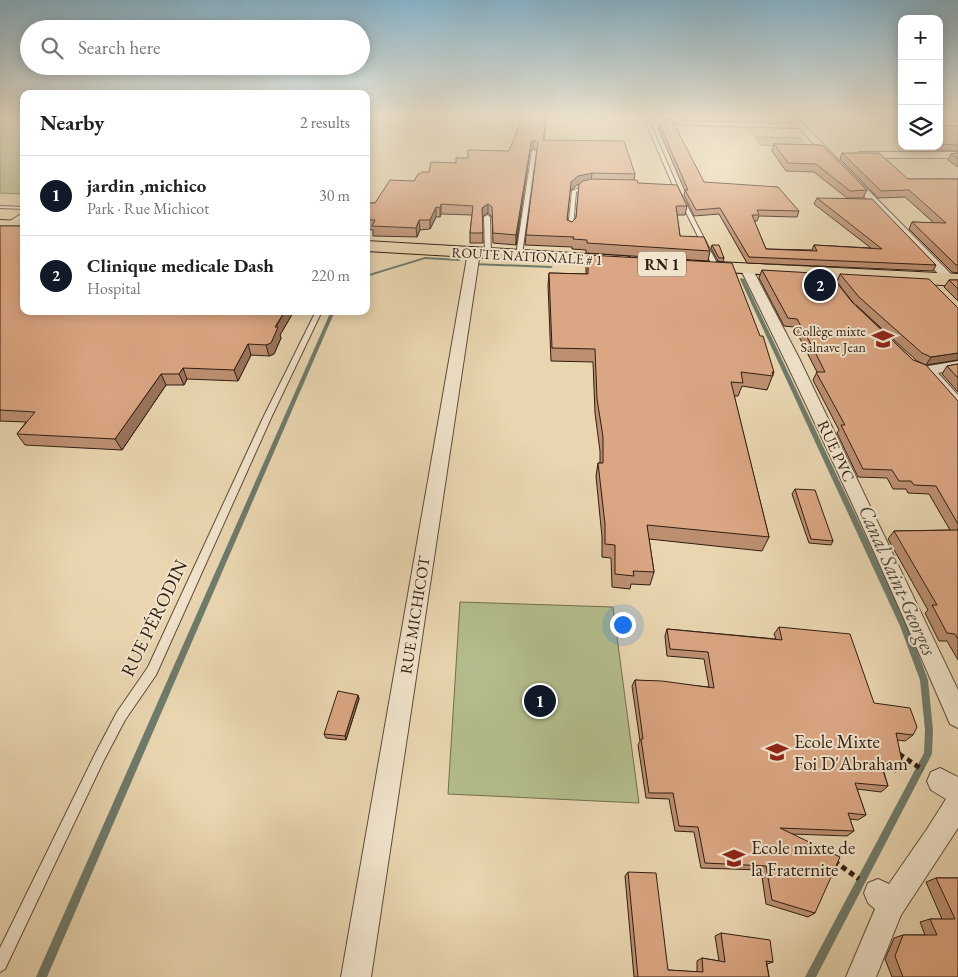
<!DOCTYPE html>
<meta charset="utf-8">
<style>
:root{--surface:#fff;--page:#f2f2f2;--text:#202124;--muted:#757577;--line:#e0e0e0;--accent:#111827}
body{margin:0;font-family:"EB Garamond",serif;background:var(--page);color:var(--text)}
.controls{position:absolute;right:15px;top:15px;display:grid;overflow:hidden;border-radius:10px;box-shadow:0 2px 12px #0003}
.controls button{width:45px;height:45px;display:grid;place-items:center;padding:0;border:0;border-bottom:1px solid var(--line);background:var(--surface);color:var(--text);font:25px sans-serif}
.you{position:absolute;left:622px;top:624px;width:18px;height:18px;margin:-12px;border:4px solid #fff;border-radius:50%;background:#1a73e8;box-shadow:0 0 0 8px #1a73e833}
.badge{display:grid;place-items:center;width:32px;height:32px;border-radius:50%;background:var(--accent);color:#fff;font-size:16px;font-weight:700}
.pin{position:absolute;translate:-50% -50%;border:2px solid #fff;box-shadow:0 1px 5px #0006}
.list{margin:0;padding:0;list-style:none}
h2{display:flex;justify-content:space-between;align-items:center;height:65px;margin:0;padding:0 20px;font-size:21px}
h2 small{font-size:16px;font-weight:400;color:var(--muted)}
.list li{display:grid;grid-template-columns:32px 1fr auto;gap:15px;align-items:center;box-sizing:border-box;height:80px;padding:0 20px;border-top:1px solid var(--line)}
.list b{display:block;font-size:19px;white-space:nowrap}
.list p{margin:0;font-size:16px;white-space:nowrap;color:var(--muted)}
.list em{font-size:16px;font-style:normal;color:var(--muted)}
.icon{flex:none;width:28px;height:28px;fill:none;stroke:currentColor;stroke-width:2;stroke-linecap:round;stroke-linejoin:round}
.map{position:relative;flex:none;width:958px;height:977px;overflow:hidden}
.search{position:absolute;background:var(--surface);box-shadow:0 2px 12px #0003;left:20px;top:20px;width:350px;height:55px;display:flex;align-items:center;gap:12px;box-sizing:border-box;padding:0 18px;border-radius:28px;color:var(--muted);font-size:19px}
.panel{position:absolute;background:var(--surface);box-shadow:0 2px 12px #0003;left:20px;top:90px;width:350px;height:225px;border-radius:10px}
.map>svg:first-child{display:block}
.green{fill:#b4be8d;stroke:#726e4f}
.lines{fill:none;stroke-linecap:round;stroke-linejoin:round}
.stream{fill:#6e7b6c;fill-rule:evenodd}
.service-casing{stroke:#5e4b39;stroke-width:2}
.minor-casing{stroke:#5e4b39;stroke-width:2}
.primary-casing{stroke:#301d11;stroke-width:2}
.path-far1{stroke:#301d11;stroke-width:1;stroke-dasharray:2 1;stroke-linecap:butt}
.path{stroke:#301d11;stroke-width:5;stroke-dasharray:5.5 4;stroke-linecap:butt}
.service{fill:#f1e4cc;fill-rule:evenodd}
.minor{fill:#f1e4cc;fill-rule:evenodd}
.primary{fill:#e9d6b0;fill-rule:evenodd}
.wall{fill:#bc8f71;stroke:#301d11;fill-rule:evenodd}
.shaded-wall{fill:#99745c;stroke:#301d11}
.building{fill:#dba683;stroke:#301d11}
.labels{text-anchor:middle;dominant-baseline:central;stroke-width:4;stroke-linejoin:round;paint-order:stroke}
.far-street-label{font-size:14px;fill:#301d11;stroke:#f1e4cc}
.far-poi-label{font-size:14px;fill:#301d11;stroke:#f1e4cc;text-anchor:end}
.shield{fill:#f1e4cc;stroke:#6a5949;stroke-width:1}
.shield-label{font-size:15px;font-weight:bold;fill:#301d11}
.street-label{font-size:16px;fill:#301d11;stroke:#f1e4cc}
.near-street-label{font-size:19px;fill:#301d11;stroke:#f1e4cc}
.near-poi-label{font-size:19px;fill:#301d11;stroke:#f1e4cc;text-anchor:start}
.near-water-label{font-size:21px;font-style:italic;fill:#4f4c3e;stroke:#f1e4cc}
</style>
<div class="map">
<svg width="958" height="977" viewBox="0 0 958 977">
<rect width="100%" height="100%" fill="#e9d6b0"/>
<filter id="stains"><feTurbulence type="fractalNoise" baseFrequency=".004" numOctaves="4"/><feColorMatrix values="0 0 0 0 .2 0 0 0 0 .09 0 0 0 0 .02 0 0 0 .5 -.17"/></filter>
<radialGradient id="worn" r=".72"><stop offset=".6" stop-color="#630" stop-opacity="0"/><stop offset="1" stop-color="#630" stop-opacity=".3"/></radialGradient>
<path class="green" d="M 3,116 L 24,116 L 24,194 L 0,193 L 0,118 Z
M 755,137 L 800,138 L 806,147 L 760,145 Z
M 460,602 L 613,607 L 639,803 L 448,794 Z"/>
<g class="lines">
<path class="stream" d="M 425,257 L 459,259 L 461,260 L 459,261 L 425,259 L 366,277 L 366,275 Z
M 472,263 L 551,266 L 553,267 L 551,268 L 473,265 L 472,265 Z
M 741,278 L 744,279 L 908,626 L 928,680 L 933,730 L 932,754 L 816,977 L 805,977 L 924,753 L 925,730 L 920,680 L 900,626 L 740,279 Z
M 331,311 L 335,311 L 47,977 L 36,977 Z"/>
<g class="service-casing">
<path id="service" d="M 643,116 L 647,116 L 678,188 L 719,267 L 718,268 L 713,267 L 674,188 Z
M 534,150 L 536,151 L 522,255 L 519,257 L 516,255 L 532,151 Z
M 586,185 L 590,186 L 576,192 L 573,228 L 568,229 L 572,191 Z
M 0,206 L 24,207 L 24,209 L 0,208 Z
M 487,215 L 490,217 L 491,253 L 488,255 L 485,253 L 484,217 Z
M 316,311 L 322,311 L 271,418 L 156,675 L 125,720 L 104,760 L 5,969 L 0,972 L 0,948 L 96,752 L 117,712 L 148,667 L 263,418 Z"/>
</g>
<g class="minor-casing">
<path id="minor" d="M 659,116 L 671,116 L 684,121 L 794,124 L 787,116 L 795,116 L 957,280 L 955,283 L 947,283 L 799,128 L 683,125 Z
M 958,152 L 958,158 L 859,158 L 855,155 L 859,152 Z
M 24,212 L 24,220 L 15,227 L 7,227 L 6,225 L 7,223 Z
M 474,249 L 480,252 L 371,977 L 341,977 L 468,252 Z
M 747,267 L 753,270 L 799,358 L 958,690 L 958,728 L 950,724 C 884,571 815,419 741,270 Z
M 958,361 L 958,369 L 938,373 L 958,395 L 958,410 L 953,408 L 921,370 L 923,367 Z
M 940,768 L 958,777 L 958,828 L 901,915 L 876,977 L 846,977 L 875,909 L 868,903 L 864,893 L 868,883 L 878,879 L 889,884 L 927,829 L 946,799 L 931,790 L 927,781 L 931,772 Z"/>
</g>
<g class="primary-casing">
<path id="primary" d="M 0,220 L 24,221 L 24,231 L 0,230 Z
M 366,241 L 624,256 L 630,257 L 633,261 L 630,265 L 624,266 L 366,251 Z
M 697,261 L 958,274 L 958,286 L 691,270 L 688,266 L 691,262 Z"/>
</g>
<path class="path-far1" d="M 945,116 L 958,121"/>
<path class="path" d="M 899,754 L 923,770
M 834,861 L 859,879"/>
<use href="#service" class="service"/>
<use href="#minor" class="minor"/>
<use href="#primary" class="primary"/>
</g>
<path class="wall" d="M 547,116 L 544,140 L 635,174 L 634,180 L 638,183 L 687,206 L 685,215 L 677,215 L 680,236 L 710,251 L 708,261 L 586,253 L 586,250 L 572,249 L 572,247 L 525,245 L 526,235 L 537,151 L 533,148 L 530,151 L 516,245 L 493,243 L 492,217 L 488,213 L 482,217 L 483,243 L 470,243 L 470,233 L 472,215 L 441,214 L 440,217 L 436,217 L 430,229 L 420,230 L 417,237 L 373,236 L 373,230 L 366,229 L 366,203 L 375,203 L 414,181 L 420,174 L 429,172 L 456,163 L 468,158 L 509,151 ZM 579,184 L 576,219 L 572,222 L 567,220 L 570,191 L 577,185 Z
M 659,123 L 704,182 L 799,211 L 797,217 L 759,216 L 757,221 L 754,221 L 766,249 L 812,250 L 814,245 L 871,248 L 814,204 L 817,198 L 936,265 L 933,271 L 747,263 L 719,214 L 694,216 L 684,195 L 685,191 L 658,128 Z
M 939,126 L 958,126 L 958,151 L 935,150 L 930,146 L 939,146 Z
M 774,144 L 819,145 L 867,190 L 863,198 L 847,198 L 814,172 L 786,171 L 772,151 Z
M 842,153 L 908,179 L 958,179 L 958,273 L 952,272 L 909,229 L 912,222 L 934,223 L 905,197 L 878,198 L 840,159 Z
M 958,153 L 958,167 L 948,160 L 951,154 Z
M 0,226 L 20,226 L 24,311 L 294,311 L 280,335 L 281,338 L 274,354 L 269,356 L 251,355 L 238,381 L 187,379 L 184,385 L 166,385 L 122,450 L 25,445 L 17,434 L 26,422 L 0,421 Z
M 712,245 L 724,258 L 723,262 L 718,261 L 711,248 Z
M 588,255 L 774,372 L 767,390 L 742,386 L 738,396 L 734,396 L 769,537 L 762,551 L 649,539 L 654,572 L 650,585 L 631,584 L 630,589 L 612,587 L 611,558 L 602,557 L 602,537 L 596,476 L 598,463 L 600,463 L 600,451 L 595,413 L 593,362 L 551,361 L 548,285 L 549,273 L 586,274 L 586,267 Z
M 762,270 L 852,302 L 855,305 L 837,282 L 840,274 L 958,308 L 958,360 L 926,365 L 917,361 L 856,305 L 913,360 L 958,401 L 958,660 L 947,641 L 939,641 L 925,613 L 928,610 L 888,539 L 894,531 L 950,530 L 929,494 L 908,493 L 906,489 L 893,489 L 887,478 L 858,477 L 837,433 L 839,430 L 813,380 L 817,372 L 794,327 L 784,326 L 759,278 Z
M 949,280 L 958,280 L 958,301 L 944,287 Z
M 958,364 L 958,392 L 942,374 L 947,366 Z
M 795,489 L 833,541 L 831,545 L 809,543 L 792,494 Z
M 779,627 L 913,735 L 905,741 L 897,740 L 903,766 L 896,772 L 883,769 L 888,786 L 881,792 L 857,789 L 866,815 L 858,820 L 850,819 L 854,831 L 847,836 L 792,834 L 815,913 L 808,917 L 766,904 L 761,870 L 701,868 L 694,832 L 675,831 L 669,799 L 646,798 L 638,745 L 640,741 L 632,686 L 635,680 L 709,687 L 704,659 L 667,656 L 665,636 L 667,629 L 776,639 L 774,634 Z
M 358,695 L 359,699 L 346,740 L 326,738 L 324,734 Z
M 628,872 L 668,970 L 697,972 L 697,961 L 702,958 L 719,961 L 715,936 L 721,933 L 773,962 L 767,964 L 769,977 L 634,977 L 625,876 Z
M 936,878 L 958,878 L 958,977 L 892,977 L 885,959 L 894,938 L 903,935 L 925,935 L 920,922 L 930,919 L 942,919 L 926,882 Z"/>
<path class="shaded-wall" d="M 534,140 L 533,148 L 530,151 L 516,245 L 516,235 L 531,142 Z
M 592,173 L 591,182 L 577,185 L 570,191 L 571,182 L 578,176 Z
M 441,204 L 441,214 L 440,217 L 440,208 Z
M 488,204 L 488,213 L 482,217 L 482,208 Z
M 436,207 L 436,217 L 430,229 L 430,220 Z
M 419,220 L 420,230 L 417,237 L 416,228 Z
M 285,311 L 294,311 L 280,335 L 281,338 L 274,354 L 269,356 L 266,345 Z
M 248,344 L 251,355 L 238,381 L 234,370 Z
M 958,353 L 958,360 L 926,365 L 931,357 Z
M 183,368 L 187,379 L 184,385 L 179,374 Z
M 161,374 L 166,385 L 122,450 L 115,439 Z
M 358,695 L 359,699 L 346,740 L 345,736 Z"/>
<path class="building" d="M 523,116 L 547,116 L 543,140 L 624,141 L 635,174 L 592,173 L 578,176 L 571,182 L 567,220 L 572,222 L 576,218 L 579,184 L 583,181 L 592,179 L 637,180 L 638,183 L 677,185 L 687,206 L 676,206 L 680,236 L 704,237 L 710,251 L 587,243 L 587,240 L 573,239 L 574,237 L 526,235 L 538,143 L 534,140 L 531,142 L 516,235 L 493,233 L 492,207 L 488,204 L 482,208 L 483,233 L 470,233 L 473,206 L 441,204 L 440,208 L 436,207 L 430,220 L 419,220 L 416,228 L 372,226 L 375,220 L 366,220 L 366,203 L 375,203 L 390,180 L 414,181 L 418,174 L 420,174 L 422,172 L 429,172 L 431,162 L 456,163 L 456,158 L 468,158 L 468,150 L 509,151 Z
M 671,118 L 704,182 L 778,187 L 799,211 L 757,210 L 759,215 L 752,215 L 766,249 L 817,251 L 814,245 L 882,249 L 817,198 L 872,199 L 936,265 L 749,257 L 720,208 L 696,210 L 685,190 L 688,190 L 659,123 Z
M 939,126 L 958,126 L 958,145 L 939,144 Z
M 774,144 L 819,145 L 823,146 L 867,190 L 850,191 L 816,164 L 788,163 Z
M 842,153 L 879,153 L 908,179 L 958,179 L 958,265 L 956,265 L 912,222 L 946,223 L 909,190 L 881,191 Z
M 958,153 L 958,159 L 951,154 Z
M 24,223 L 24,311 L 285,311 L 275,327 L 278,327 L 271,343 L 266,345 L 248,344 L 234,370 L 183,368 L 179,374 L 161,374 L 115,439 L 17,434 L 35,412 L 0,410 L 0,226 L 20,226 Z
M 712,245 L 719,245 L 724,258 L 719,258 Z
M 588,255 L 732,263 L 760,336 L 763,336 L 774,372 L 772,372 L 773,376 L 741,372 L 743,383 L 731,382 L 769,537 L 647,525 L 654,572 L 633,571 L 634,576 L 615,574 L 615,545 L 605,544 L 605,524 L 598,463 L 603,463 L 603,437 L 597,399 L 595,349 L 552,348 L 549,273 L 588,274 Z
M 762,270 L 830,274 L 852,302 L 913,360 L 926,365 L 958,401 L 958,524 L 936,486 L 914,485 L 911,481 L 899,481 L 892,470 L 863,469 L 841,425 L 845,425 L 816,372 L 825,372 L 813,348 L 797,319 L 788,318 Z
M 840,274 L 929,279 L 958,308 L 958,353 L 931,357 L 922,353 L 859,297 Z
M 949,280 L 958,280 L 958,289 Z
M 958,364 L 958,378 L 947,366 Z
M 795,489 L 815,490 L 833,541 L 811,539 Z
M 958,530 L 958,639 L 955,634 L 947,633 L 932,605 L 937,605 L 894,531 Z
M 779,627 L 850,634 L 874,703 L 910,708 L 917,727 L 913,735 L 896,733 L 903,766 L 880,761 L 888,786 L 855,783 L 866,815 L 848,813 L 854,831 L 780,828 L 840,857 L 815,913 L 772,900 L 766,866 L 705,863 L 698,827 L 679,826 L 673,793 L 649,793 L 641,739 L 643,739 L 635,680 L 662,681 L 714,688 L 708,652 L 670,649 L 667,629 L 782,640 Z
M 338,691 L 358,695 L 345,736 L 324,734 Z
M 628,872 L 656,873 L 668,970 L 703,972 L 702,958 L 725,962 L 721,933 L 770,940 L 773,962 L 766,961 L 769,977 L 638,977 Z
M 936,878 L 958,878 L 958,977 L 903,977 L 895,956 L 903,935 L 937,935 L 930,919 L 955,919 Z"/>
<linearGradient id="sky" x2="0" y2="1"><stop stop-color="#88b6ce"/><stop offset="0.46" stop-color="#f5eddb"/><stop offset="1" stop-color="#f5eddb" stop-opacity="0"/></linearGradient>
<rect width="958" height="253" fill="url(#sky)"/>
<defs>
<g id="school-bare" transform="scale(1.725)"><path d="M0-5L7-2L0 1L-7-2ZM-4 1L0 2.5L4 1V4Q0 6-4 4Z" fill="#8f2418" stroke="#f1e4cc" stroke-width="2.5" paint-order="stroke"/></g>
</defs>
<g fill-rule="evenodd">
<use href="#school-bare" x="883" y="339"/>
<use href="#school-bare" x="777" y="752"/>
<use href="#school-bare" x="734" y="858"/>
</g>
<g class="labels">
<g class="far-street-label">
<text transform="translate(527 256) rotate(3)">ROUTE NATIONALE # 1</text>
</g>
<g class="far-poi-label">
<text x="866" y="331">Collège mixte<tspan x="866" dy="16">Salnave Jean</tspan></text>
</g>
<rect class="shield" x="638" y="251.5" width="48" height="25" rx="4"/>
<g class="shield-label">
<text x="662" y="264">RN 1</text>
</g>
<g class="street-label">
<text transform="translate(836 451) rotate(65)">RUE PVC</text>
<text transform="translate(415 615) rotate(-81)">RUE MICHICOT</text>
</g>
<g class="near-street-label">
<text transform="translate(154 618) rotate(-64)">RUE PÉRODIN</text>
</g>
<g class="near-poi-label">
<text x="794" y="741">Ecole Mixte<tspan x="794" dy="22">Foi D'Abraham</tspan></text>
<text x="751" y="847">Ecole mixte de<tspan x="751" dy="22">la Fraternite</tspan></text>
</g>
<g class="near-water-label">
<text transform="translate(898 580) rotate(66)">Canal Saint-Georges</text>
</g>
</g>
<rect width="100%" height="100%" filter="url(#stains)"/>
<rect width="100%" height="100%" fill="url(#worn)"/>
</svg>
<div class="controls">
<button>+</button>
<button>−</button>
<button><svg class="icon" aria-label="layers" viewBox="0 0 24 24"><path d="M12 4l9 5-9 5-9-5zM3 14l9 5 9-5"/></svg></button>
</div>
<div class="you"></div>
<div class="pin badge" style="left:540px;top:701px">1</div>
<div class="pin badge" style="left:820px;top:285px">2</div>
<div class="search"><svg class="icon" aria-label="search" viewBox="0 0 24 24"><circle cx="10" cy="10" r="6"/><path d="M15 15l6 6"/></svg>Search here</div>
<section class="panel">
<h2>Nearby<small>2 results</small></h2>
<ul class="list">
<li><span class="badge">1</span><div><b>jardin ,michico</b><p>Park · Rue Michicot</p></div><em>30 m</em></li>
<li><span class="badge">2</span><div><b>Clinique medicale Dash</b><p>Hospital</p></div><em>220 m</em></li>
</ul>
</section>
</div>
